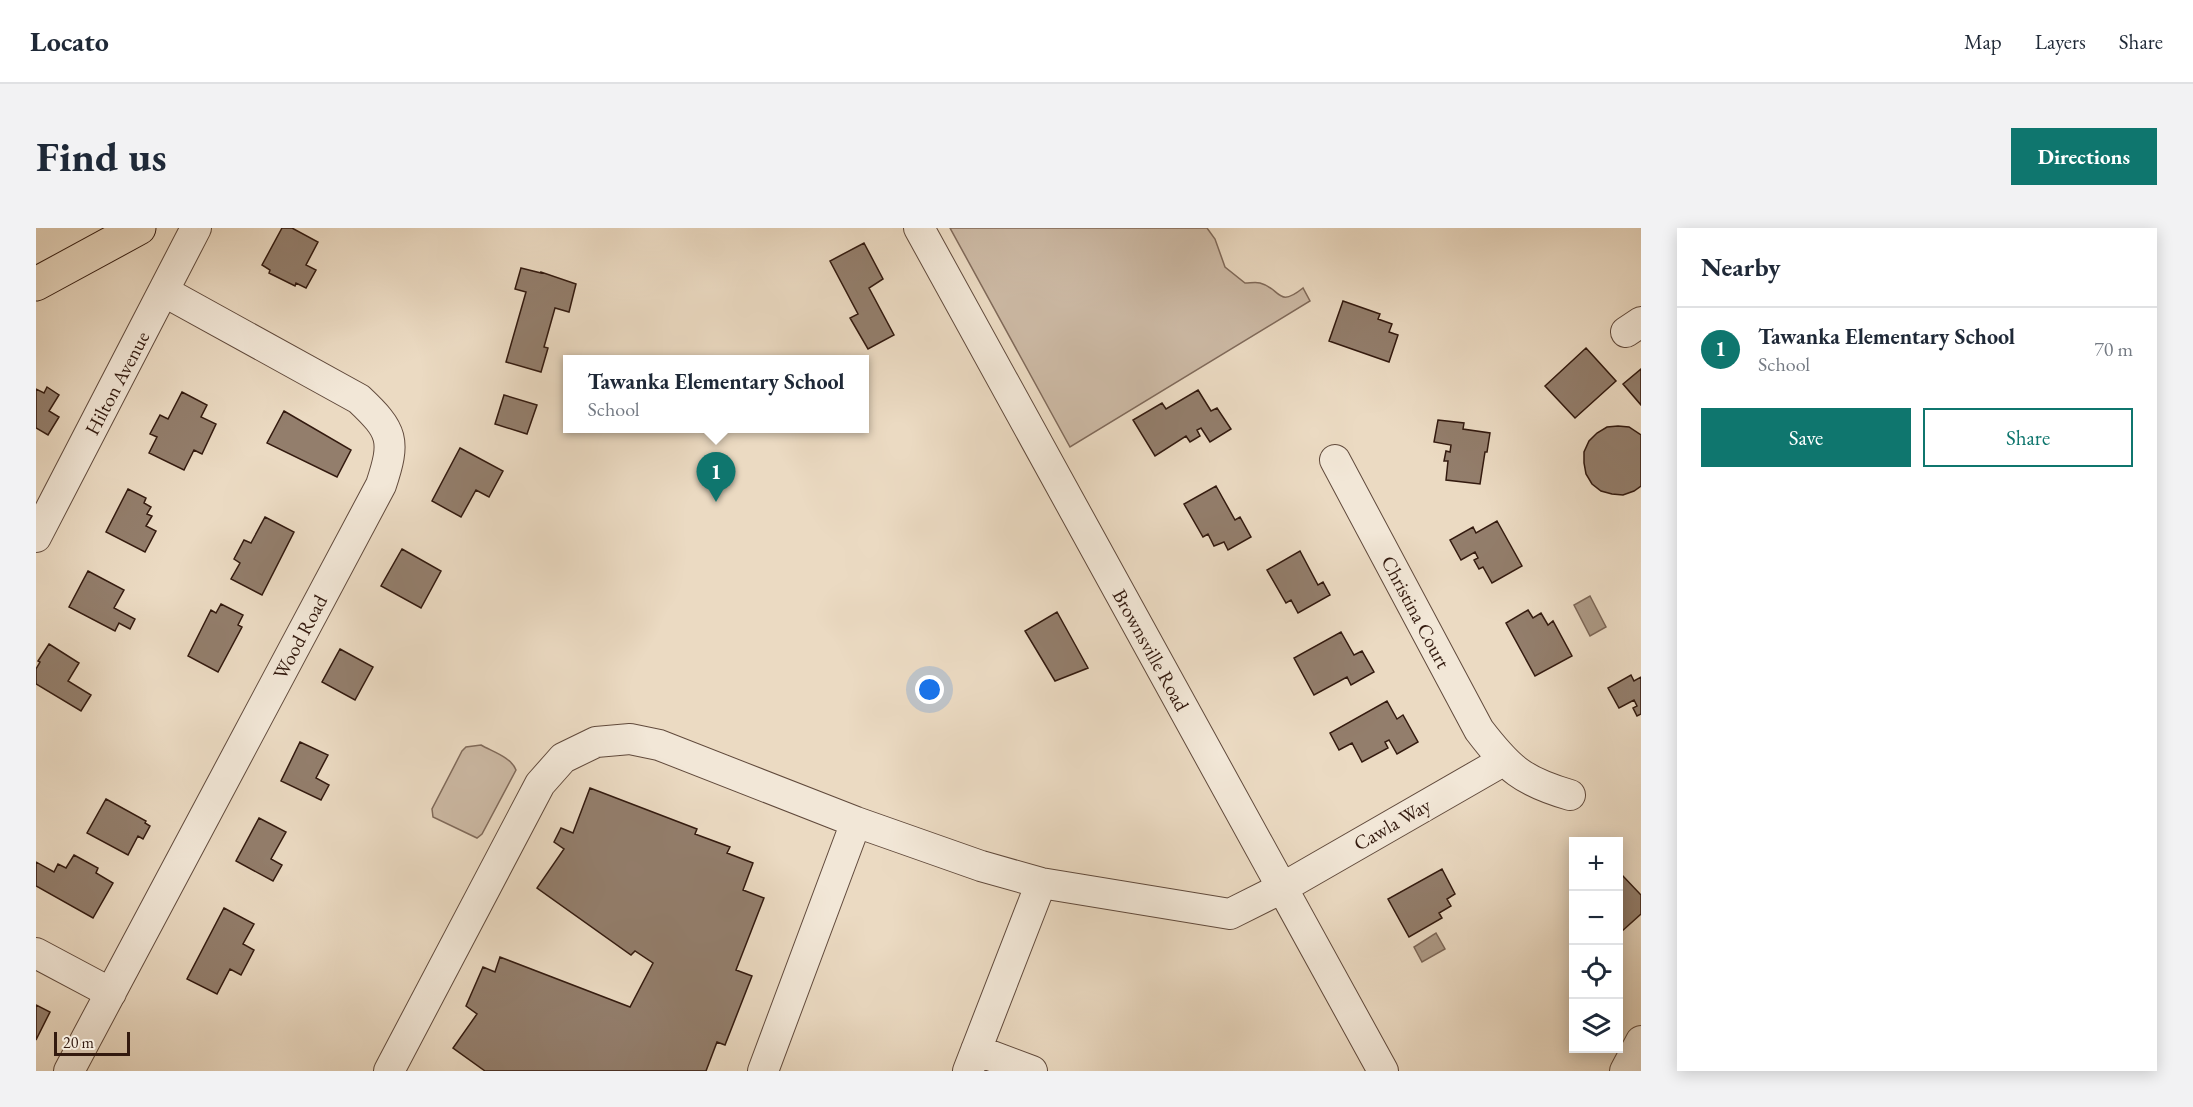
<!DOCTYPE html>
<meta charset="utf-8">
<style>
:root{--surface:#fff;--page:#f2f2f3;--text:#1f2937;--muted:#747a83;--line:#e0e1e3;--accent:#0f766e}
body{margin:0;font-family:"EB Garamond",serif;background:var(--page);color:var(--text)}
.controls{position:absolute;right:18px;bottom:18px;display:grid;overflow:hidden;border-radius:0px;box-shadow:0 3px 15px #0003}
.controls button{width:54px;height:54px;display:grid;place-items:center;padding:0;border:0;border-bottom:2px solid var(--line);background:var(--surface);color:var(--text);font:30px sans-serif}
.scale{position:absolute;left:18px;bottom:15px;width:76px;box-sizing:border-box;padding-left:6px;border:3px solid #331a0f;border-top:0;font-size:16px;line-height:21px;white-space:nowrap;color:#331a0f;-webkit-text-stroke:4px #f2e7d7;paint-order:stroke}
.you{position:absolute;left:894px;top:462px;width:21px;height:21px;margin:-15px;border:4px solid #fff;border-radius:50%;background:#1a73e8;box-shadow:0 0 0 9px #1a73e833}
.badge{display:grid;place-items:center;width:39px;height:39px;border-radius:50%;background:var(--accent);color:#fff;font-size:20px;font-weight:700}
.pin{position:absolute;translate:-50% -50px;filter:drop-shadow(0 2px 3px #0008)}
.pin::after{content:'';position:absolute;top:32px;width:21px;height:18px;background:inherit;clip-path:polygon(0 0,100% 0,50% 100%)}
.popup{position:absolute;left:527px;top:127px;width:306px;height:78px;box-sizing:border-box;display:grid;place-content:center;border-radius:0px;background:var(--surface);filter:drop-shadow(0 2px 4px #0005);font-size:20px;white-space:nowrap;color:var(--muted)}
.popup b{font-size:22px;color:var(--text)}
.popup::after{content:'';position:absolute;left:50%;top:100%;margin-left:-12px;border:12px solid transparent;border-top-color:var(--surface)}
.list{margin:0;padding:0;list-style:none}
h2{display:flex;justify-content:space-between;align-items:center;height:78px;margin:0;padding:0 24px;font-size:26px}
h2 small{font-size:20px;font-weight:400;color:var(--muted)}
.list li{display:grid;grid-template-columns:39px 1fr auto;gap:18px;align-items:center;box-sizing:border-box;height:84px;padding:0 24px;border-top:2px solid var(--line)}
.list b{display:block;font-size:22px;white-space:nowrap}
.list p{margin:0;font-size:20px;white-space:nowrap;color:var(--muted)}
.list em{font-size:20px;font-style:normal;color:var(--muted)}
.actions{display:flex;gap:12px;padding:18px 24px}
.actions a{flex:1;padding:14px 0;border:2px solid var(--accent);border-radius:0px;text-align:center;font-size:21px;color:var(--accent)}
.actions .main{background:var(--accent);color:#fff}
.icon{flex:none;width:33px;height:33px;fill:none;stroke:currentColor;stroke-width:2;stroke-linecap:round;stroke-linejoin:round}
.map{position:relative;flex:none;width:1605px;height:843px;overflow:hidden;border-radius:0px}
header{display:flex;align-items:center;gap:36px;box-sizing:border-box;height:84px;padding:0 30px;background:var(--surface);border-bottom:2px solid var(--line)}
header strong{font-size:28px}
nav{display:flex;gap:33px;margin-inline-start:auto;font-size:21px}
.intro{display:flex;align-items:center;justify-content:space-between;box-sizing:border-box;height:144px;padding:0 36px}
h1{margin:0;font-size:42px}
.button{padding:15px 27px;border-radius:0px;background:var(--accent);color:#fff;font-size:21px;font-weight:700}
main{display:flex;gap:36px;padding:0 36px}
aside{flex:1;background:var(--surface);border-radius:0px;box-shadow:0 3px 15px #0003}
.map>svg:first-child{display:block}
.green{fill:#ccb9a4;stroke:#806a5a;stroke-width:1.5}
.water{fill:#ac9985;stroke:#7c6656;stroke-width:1.5}
.building{fill:#937e6c;stroke:#331a0f;stroke-width:1.5}
.lines{fill:none;stroke-linecap:round;stroke-linejoin:round}
.minor-casing{stroke:#614a3c;stroke-width:32}
.major-casing{stroke:#331a0f;stroke-width:35}
.minor{stroke:#f2e7d7;stroke-width:30}
.major{stroke:#ebdac2;stroke-width:33}
.labels{text-anchor:middle;dominant-baseline:central;stroke-width:6;stroke-linejoin:round;paint-order:stroke}
.street-label{font-size:20px;fill:#331a0f;stroke:#f2e7d7}
</style>
<header>
<strong>Locato</strong>
<nav><a>Map</a><a>Layers</a><a>Share</a></nav>
</header>
<div class="intro"><h1>Find us</h1><a class="button">Directions</a></div>
<main>
<div class="map">
<svg width="1605" height="843" viewBox="0 0 1605 843">
<rect width="100%" height="100%" fill="#ebdac2"/>
<filter id="stains"><feTurbulence type="fractalNoise" baseFrequency=".00333" numOctaves="4"/><feColorMatrix values="0 0 0 0 .2 0 0 0 0 .09 0 0 0 0 .02 0 0 0 .5 -.17"/></filter>
<radialGradient id="worn" r=".72"><stop offset=".6" stop-color="#630" stop-opacity="0"/><stop offset="1" stop-color="#630" stop-opacity=".3"/></radialGradient>
<path class="green" d="M 914,0 L 1171,0 L 1179,11 L 1189,39 L 1209,55 C 1214,55 1220,54 1224,55 C 1245,60 1241,81 1267,60 L 1274,73 L 1034,219 Z
M 445,517 C 457,524 475,529 480,542 L 446,606 L 441,610 L 397,589 L 396,581 L 426,523 L 430,519 Z"/>
<path class="water" d="M 1554,368 L 1570,399 L 1554,408 L 1538,377 Z
M 1400,705 L 1409,721 L 1386,734 L 1378,719 Z"/>
<path class="building" d="M 246,0 L 256,0 L 282,14 L 270,37 L 280,42 L 270,60 L 260,55 L 259,58 L 233,45 L 234,42 L 226,37 Z
M 828,15 L 847,51 L 833,60 L 858,107 L 832,121 L 814,90 L 822,86 L 794,33 Z
M 485,40 L 505,45 L 505,44 L 540,56 L 533,84 L 519,80 L 508,119 L 512,120 L 505,144 L 470,134 L 490,64 L 479,61 Z
M 1307,73 L 1344,86 L 1342,91 L 1356,96 L 1353,104 L 1362,107 L 1353,134 L 1293,113 Z
M 1550,120 L 1580,153 L 1539,190 L 1509,158 Z
M 1605,141 L 1605,177 L 1587,156 Z
M 11,159 L 23,167 L 13,183 L 23,189 L 12,207 L 0,200 L 0,161 L 8,165 Z
M 1162,162 L 1175,183 L 1181,180 L 1195,201 L 1174,214 L 1165,200 L 1161,202 L 1164,208 L 1154,214 L 1150,208 L 1119,228 L 1097,192 L 1126,175 L 1130,181 Z
M 146,164 L 171,177 L 165,189 L 180,196 L 166,226 L 158,222 L 148,242 L 113,225 L 121,209 L 114,206 L 124,187 L 132,191 Z
M 468,167 L 501,177 L 491,206 L 459,196 Z
M 248,183 L 315,222 L 301,249 L 231,215 Z
M 1402,192 L 1428,195 L 1427,201 L 1454,205 L 1451,224 L 1449,224 L 1444,256 L 1410,252 L 1412,233 L 1408,233 L 1410,223 L 1414,224 L 1415,217 L 1398,214 Z
M 1582,198 L 1593,199 L 1605,207 L 1605,258 L 1598,263 L 1587,267 L 1576,266 L 1565,263 L 1556,256 L 1550,246 L 1548,235 L 1548,224 L 1553,213 L 1561,205 L 1571,199 Z
M 424,220 L 467,243 L 453,269 L 440,262 L 425,289 L 396,273 Z
M 1180,258 L 1199,292 L 1204,289 L 1215,309 L 1192,322 L 1188,314 L 1178,318 L 1172,306 L 1167,309 L 1148,276 Z
M 92,261 L 110,270 L 108,275 L 115,279 L 111,286 L 116,288 L 110,298 L 120,303 L 109,324 L 70,304 Z
M 229,289 L 258,304 L 226,367 L 195,351 L 204,335 L 198,331 L 208,312 L 215,315 Z
M 1461,293 L 1486,338 L 1456,355 L 1447,339 L 1443,341 L 1438,332 L 1442,330 L 1439,324 L 1425,332 L 1414,312 L 1437,299 L 1440,305 Z
M 366,321 L 405,343 L 385,380 L 345,358 Z
M 1264,323 L 1282,357 L 1287,354 L 1294,367 L 1262,385 L 1255,372 L 1250,375 L 1231,342 Z
M 52,343 L 88,362 L 78,380 L 99,391 L 94,401 L 83,395 L 79,403 L 33,379 Z
M 185,376 L 207,387 L 202,397 L 206,399 L 182,444 L 152,428 L 175,382 L 180,385 Z
M 1492,382 L 1497,390 L 1505,385 L 1512,397 L 1517,393 L 1536,428 L 1499,448 L 1470,395 Z
M 1021,384 L 1052,440 L 1019,453 L 989,403 Z
M 1305,404 L 1318,427 L 1326,423 L 1338,444 L 1315,457 L 1311,449 L 1278,467 L 1258,430 Z
M 13,416 L 43,435 L 32,453 L 55,467 L 45,483 L 0,456 L 0,441 L 4,434 L 2,433 Z
M 304,421 L 337,439 L 319,472 L 286,454 Z
M 1595,447 L 1598,453 L 1605,449 L 1605,486 L 1601,488 L 1597,480 L 1601,478 L 1598,472 L 1583,480 L 1572,460 Z
M 1351,473 L 1361,491 L 1367,487 L 1382,514 L 1361,526 L 1353,512 L 1349,514 L 1352,520 L 1326,534 L 1316,515 L 1303,522 L 1294,505 Z
M 264,514 L 292,527 L 280,550 L 293,557 L 285,572 L 245,553 Z
M 554,560 L 661,601 L 659,606 L 694,619 L 691,625 L 717,635 L 707,662 L 728,670 L 700,742 L 716,748 L 689,817 L 681,814 L 670,843 L 449,843 L 417,820 L 441,786 L 430,778 L 447,739 L 459,744 L 464,729 L 594,779 L 617,735 L 599,723 L 595,727 L 501,660 L 528,621 L 518,614 L 525,600 L 537,605 Z
M 70,571 L 110,593 L 109,595 L 114,598 L 107,611 L 102,608 L 92,627 L 51,605 Z
M 223,590 L 250,604 L 235,631 L 246,637 L 237,653 L 200,633 Z
M 38,627 L 62,640 L 60,645 L 77,655 L 57,690 L 0,658 L 0,634 L 18,644 L 22,636 L 30,640 Z
M 1406,641 L 1419,666 L 1411,671 L 1415,678 L 1403,685 L 1406,690 L 1373,709 L 1352,671 Z
M 1586,647 L 1605,667 L 1605,686 L 1585,704 L 1582,701 L 1582,651 Z
M 188,680 L 218,696 L 207,716 L 218,722 L 205,747 L 194,741 L 181,766 L 151,751 Z
M 0,777 L 14,784 L 0,812 Z"/>
<g class="lines">
<g class="minor-casing">
<path id="minor" d="M 883,0 L 1347,843
M 1590,104 L 1605,94
M 1299,232 L 1443,502 C 1473,541 1486,553 1534,567
M 0,309 L 160,0
M 0,725 L 75,765
M 940,822 L 996,843
M 33,843 L 345,257 C 360,212 357,203 323,171 L 129,64
M 353,843 L 504,556 L 527,530 L 560,514 L 594,511 L 623,517 L 820,594 L 945,638 L 1005,655 L 1194,686 L 1246,660 L 1467,533
M 727,843 L 820,594
M 932,843 L 1005,655
M 1589,843 L 1605,813"/>
</g>
<g class="major-casing">
<path id="major" d="M 0,56 L 103,0"/>
</g>
<use href="#minor" class="minor"/>
<use href="#major" class="major"/>
</g>
<g class="labels">
<g class="street-label">
<text transform="translate(81 155) rotate(-62)">Hilton Avenue</text>
<text transform="translate(1380 384) rotate(62)">Christina Court</text>
<text transform="translate(264 409) rotate(-62)">Wood Road</text>
<text transform="translate(1115 422) rotate(61)">Brownsville Road</text>
<text transform="translate(1356 596) rotate(-30)">Cawla Way</text>
</g>
</g>
<rect width="100%" height="100%" filter="url(#stains)"/>
<rect width="100%" height="100%" fill="url(#worn)"/>
</svg>
<div class="controls">
<button>+</button>
<button>−</button>
<button><svg class="icon" aria-label="locate" viewBox="0 0 24 24"><circle cx="12" cy="12" r="6"/><path d="M12 2v4M12 18v4M2 12h4M18 12h4"/></svg></button>
<button><svg class="icon" aria-label="layers" viewBox="0 0 24 24"><path d="M12 4l9 5-9 5-9-5zM3 14l9 5 9-5"/></svg></button>
</div>
<div class="scale">20 m</div>
<div class="you"></div>
<div class="pin badge" style="left:680px;top:274px">1</div>
<div class="popup"><b>Tawanka Elementary School</b>School</div>
</div>
<aside>
<h2>Nearby<small></small></h2>
<ul class="list">
<li><span class="badge">1</span><div><b>Tawanka Elementary School</b><p>School</p></div><em>70 m</em></li>
</ul>
<div class="actions"><a class="main">Save</a><a>Share</a></div>
</aside>
</main>
